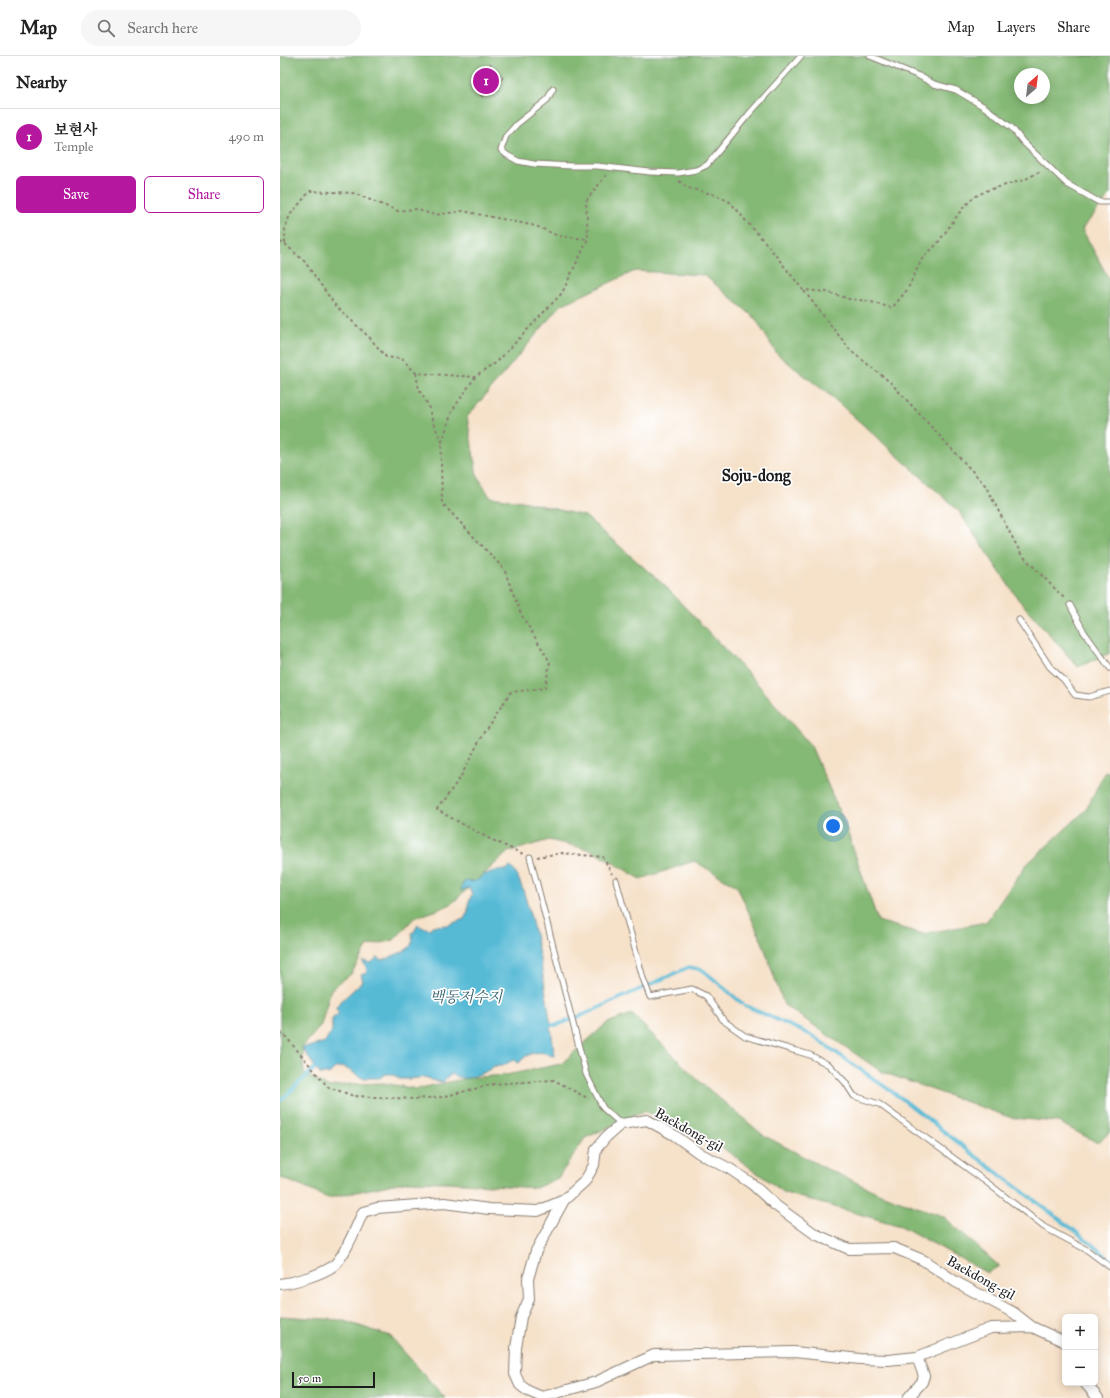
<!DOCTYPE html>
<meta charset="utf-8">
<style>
:root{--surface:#fff;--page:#f6f6f6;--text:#222;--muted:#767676;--line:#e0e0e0;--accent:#b5179e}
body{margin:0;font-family:"IM FELL Great Primer","Noto Serif KR",serif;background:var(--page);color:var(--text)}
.controls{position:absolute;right:12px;bottom:12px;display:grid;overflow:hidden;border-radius:6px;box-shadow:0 2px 10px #0003}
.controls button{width:36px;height:36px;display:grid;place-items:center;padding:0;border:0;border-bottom:1px solid var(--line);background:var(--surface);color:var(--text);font:20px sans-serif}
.compass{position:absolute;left:734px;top:12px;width:36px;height:36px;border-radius:50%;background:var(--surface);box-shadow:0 2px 10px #0003;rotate:28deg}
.scale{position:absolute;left:12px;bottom:10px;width:83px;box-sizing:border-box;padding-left:4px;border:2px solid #1c1c1c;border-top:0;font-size:11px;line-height:14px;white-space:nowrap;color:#1c1c1c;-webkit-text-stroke:3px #fff;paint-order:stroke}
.you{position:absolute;left:553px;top:770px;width:14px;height:14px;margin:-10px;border:3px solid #fff;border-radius:50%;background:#1a73e8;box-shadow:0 0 0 6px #1a73e833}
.badge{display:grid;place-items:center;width:26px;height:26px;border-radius:50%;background:var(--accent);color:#fff;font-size:13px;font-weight:700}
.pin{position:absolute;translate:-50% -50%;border:2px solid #fff;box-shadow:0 1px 4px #0006}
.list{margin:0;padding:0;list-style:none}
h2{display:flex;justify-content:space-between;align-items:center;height:52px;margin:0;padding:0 16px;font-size:17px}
h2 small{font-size:13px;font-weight:400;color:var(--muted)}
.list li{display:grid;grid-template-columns:26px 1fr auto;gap:12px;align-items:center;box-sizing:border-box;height:56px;padding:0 16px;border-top:1px solid var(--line)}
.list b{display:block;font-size:15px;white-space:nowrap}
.list p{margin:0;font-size:13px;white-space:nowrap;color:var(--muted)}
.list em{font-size:13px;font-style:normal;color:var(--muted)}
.actions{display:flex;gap:8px;padding:12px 16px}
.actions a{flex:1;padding:9px 0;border:1px solid var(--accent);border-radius:6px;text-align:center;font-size:14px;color:var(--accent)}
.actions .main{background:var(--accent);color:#fff}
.icon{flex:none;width:22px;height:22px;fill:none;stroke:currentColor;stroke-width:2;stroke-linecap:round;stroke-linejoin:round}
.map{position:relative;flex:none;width:830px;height:1342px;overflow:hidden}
header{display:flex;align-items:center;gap:24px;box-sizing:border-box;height:56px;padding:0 20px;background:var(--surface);border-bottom:1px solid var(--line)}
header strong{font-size:19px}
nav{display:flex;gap:22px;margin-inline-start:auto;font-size:14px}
.search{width:280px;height:36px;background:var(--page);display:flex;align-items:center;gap:10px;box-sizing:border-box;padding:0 14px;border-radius:22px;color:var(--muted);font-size:15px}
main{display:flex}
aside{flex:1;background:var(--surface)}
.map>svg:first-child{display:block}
.forest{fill:#84b874;stroke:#506a48;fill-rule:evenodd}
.water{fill:#57bad5;stroke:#3a6b78}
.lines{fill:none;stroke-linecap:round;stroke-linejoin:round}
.stream{stroke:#57bad5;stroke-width:3.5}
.building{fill:#c9b4e4}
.service-casing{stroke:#897e72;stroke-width:7}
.minor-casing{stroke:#897e72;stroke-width:12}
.path{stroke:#897e72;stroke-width:2;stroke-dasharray:3 3;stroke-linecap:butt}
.service{stroke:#fff;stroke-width:5}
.minor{stroke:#fff;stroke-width:10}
.labels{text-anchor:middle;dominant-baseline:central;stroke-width:3.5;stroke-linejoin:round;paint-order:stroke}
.street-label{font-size:14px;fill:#1c1c1c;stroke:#fff}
.water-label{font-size:15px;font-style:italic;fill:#37636f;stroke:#fff}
.quarter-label{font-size:16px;font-weight:bold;fill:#1c1c1c;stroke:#fff}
</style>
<header>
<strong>Map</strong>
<div class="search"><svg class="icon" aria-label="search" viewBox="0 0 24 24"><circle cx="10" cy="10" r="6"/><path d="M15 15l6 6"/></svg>Search here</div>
<nav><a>Map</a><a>Layers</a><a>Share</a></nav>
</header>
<main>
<aside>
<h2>Nearby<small></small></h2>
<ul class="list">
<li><span class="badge">1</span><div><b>보현사</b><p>Temple</p></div><em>490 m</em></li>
</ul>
<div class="actions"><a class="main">Save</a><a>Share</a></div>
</aside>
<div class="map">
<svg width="830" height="1342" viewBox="0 0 830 1342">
<rect width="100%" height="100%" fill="#fff"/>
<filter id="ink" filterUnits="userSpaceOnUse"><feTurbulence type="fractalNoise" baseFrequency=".025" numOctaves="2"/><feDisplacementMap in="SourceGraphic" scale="8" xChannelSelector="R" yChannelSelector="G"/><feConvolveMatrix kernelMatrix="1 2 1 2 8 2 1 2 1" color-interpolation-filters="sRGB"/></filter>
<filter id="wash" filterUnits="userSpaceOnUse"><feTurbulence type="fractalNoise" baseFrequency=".012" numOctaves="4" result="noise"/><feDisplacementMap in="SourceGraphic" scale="16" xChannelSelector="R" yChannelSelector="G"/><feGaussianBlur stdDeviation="0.9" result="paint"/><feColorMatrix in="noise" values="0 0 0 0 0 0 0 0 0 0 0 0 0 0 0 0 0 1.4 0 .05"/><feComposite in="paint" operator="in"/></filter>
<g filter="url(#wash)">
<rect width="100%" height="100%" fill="#f6e1c9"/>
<path class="forest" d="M 0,0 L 830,0 L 830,139 L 802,173 L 830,225 L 830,597 L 798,611 L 738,543 L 678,454 L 552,341 L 497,298 L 475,262 L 424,219 L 355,215 L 281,249 L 187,361 L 197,419 L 210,441 L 242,445 L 305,460 L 384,529 L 475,625 L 531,690 L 564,766 L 598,865 L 643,878 L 706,866 L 746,809 L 806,754 L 825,715 L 830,717 L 830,1076 L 818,1087 L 778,1066 L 732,1062 L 602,1016 L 504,949 L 483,888 L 457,830 L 414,805 L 361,823 L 311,794 L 269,784 L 228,796 L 171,848 L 155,855 L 134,862 L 114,884 L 88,890 L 71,918 L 51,933 L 41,969 L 22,992 L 24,1017 L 48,1031 L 71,1028 L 104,1027 L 136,1033 L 187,1022 L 226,1019 L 281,1008 L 327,967 L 352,958 L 419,1025 L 483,1079 L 545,1112 L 603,1139 L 663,1160 L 719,1210 L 707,1217 L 621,1170 L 505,1137 L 436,1087 L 364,1055 L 305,1082 L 278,1122 L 256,1132 L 167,1126 L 128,1125 L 48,1142 L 0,1121 ZM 740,18 L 764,18 L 764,42 L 740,42 Z
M 0,1260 L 61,1264 L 110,1280 L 165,1342 L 0,1342 Z"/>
<path class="water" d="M 230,811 C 250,821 273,973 274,1000 C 270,1000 268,998 265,997 C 254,995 245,999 239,1007 L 233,1004 L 222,1010 L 214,1010 C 210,1015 195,1020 188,1022 C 182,1023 177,1021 172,1018 L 167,1021 L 163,1026 L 151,1024 L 146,1021 L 129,1023 L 120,1023 L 113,1018 L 105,1018 L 100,1022 L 82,1022 L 64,1011 L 55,1012 L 49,1018 L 40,1018 L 22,992 L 44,987 L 52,975 L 52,963 L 59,957 L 56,953 L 57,949 L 83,925 L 81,919 L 87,917 L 86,910 L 82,905 L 91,907 L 98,901 L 100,904 C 106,904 110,901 115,899 C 125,895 137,890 131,877 L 134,876 L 138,868 L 141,871 L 150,873 L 152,870 L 168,869 L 184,863 L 188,856 L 188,848 L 192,838 L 190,833 L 187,832 L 181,835 L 182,829 L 185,825 C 197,827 197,823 206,818 C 213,815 219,814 226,814 Z"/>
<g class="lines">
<path class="stream" d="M 268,969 L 277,969 L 303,959 L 409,911 L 423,914 L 464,949 L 531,979 L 621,1042 L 707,1109 L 794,1174 L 830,1203
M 0,1045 L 38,1009"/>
</g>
<g id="blocks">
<path class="building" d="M 210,8 L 223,22 L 202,41 L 190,27 Z"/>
</g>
</g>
<g filter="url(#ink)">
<use href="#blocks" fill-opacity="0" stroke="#897e72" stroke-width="1"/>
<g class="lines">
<g class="service-casing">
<path id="service" d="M 590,0 L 639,20 L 654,28 L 676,34 L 706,52 L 732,72 L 743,86 L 787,128 L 819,146 L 830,146
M 273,33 L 267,44 L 237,68 L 226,80 L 221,94 L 227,99 L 238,105 L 254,108 L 291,110 L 317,110 L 370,116 L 398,117 L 416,114 L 427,109 L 469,58 L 521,0
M 790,549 L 804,576 L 830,612
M 739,564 L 770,611 L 784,624 L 795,639 L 809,641 L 830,635
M 250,801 L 306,1018 L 323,1052 L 341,1068
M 336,824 L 363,922 L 370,941 L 412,933 L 426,940 L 444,965 L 465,980 L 530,999 L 549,1009 L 565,1026 L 574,1040 L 599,1048 L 709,1128 L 764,1171 L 807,1194 L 830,1211"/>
</g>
<g class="minor-casing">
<path id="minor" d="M 0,1228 C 15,1226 41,1219 53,1210 C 64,1202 77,1169 83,1156 L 97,1152 L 164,1147 L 209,1153 L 258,1155 L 284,1144 L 305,1125 L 314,1109 L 316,1093 L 326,1081 L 341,1068 L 367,1064 L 394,1079 L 419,1097 L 450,1113 L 472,1128 L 495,1149 L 535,1178 L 569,1193 L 614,1192 L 643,1204 L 676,1226 L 734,1257 L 752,1271 L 785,1286
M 805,1327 L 818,1342
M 262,1341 L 248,1335 L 240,1329 L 235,1318 L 236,1292 L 241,1261 L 249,1243 L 248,1223 L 256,1195 L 284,1144
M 262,1342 L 262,1341 L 316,1326 L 374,1299 L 514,1296 L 580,1303 L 608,1304 L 637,1301 L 711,1272 L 752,1271
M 628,1342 L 642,1326 L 644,1320 L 637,1301"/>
</g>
<path class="path" d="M 399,125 L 408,132 L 436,139 L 450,146 L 467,166 L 485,186 L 523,234 L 547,236 L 569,243 L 588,245 L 612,252 L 627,234 L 642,203 L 657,188 L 682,153 L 694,141 L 708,134 L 744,124 L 759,116 L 761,114
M 0,186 L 5,188 L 5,172 L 10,159 L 30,135 L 73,137 L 118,155 L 135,153 L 155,159 L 183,155 L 256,170 L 278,180 L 307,183
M 5,188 L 25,206 L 55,249 L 89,281 L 106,301 L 122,303 L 136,317 L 195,321
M 524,235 L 571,295 L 610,326 L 705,429 L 741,498 L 785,543
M 136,317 L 139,334 L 148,349 L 153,367 L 162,385
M 243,798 L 208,782 L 157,754 L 180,722 L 204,676 L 231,636 L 265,632 L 270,606 L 241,558 L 224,513 L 162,447 L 161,403 L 162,386 L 172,355 L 195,321 L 217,306 L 282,237 L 308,183 L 306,145 L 327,118
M 257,801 L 282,797 L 323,801 L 332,818
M 0,976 L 6,981 L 48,1031 L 74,1040 L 134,1043 L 162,1041 L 214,1028 L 274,1024 L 309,1043"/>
<use href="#service" class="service"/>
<use href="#minor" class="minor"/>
</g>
</g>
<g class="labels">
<g class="street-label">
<text transform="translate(409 1074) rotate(29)">Baekdong-gil</text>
<text transform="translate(701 1222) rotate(29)">Baekdong-gil</text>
</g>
<g class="water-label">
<text x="186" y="941">백동저수지</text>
</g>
<g class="quarter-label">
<text x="476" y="419">Soju-dong</text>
</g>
</g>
</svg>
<div class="controls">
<button>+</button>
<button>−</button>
</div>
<svg class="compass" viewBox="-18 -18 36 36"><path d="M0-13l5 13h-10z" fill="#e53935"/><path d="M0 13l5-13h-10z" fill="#767676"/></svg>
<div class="scale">50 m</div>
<div class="you"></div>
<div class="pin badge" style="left:206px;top:25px">1</div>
</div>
</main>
